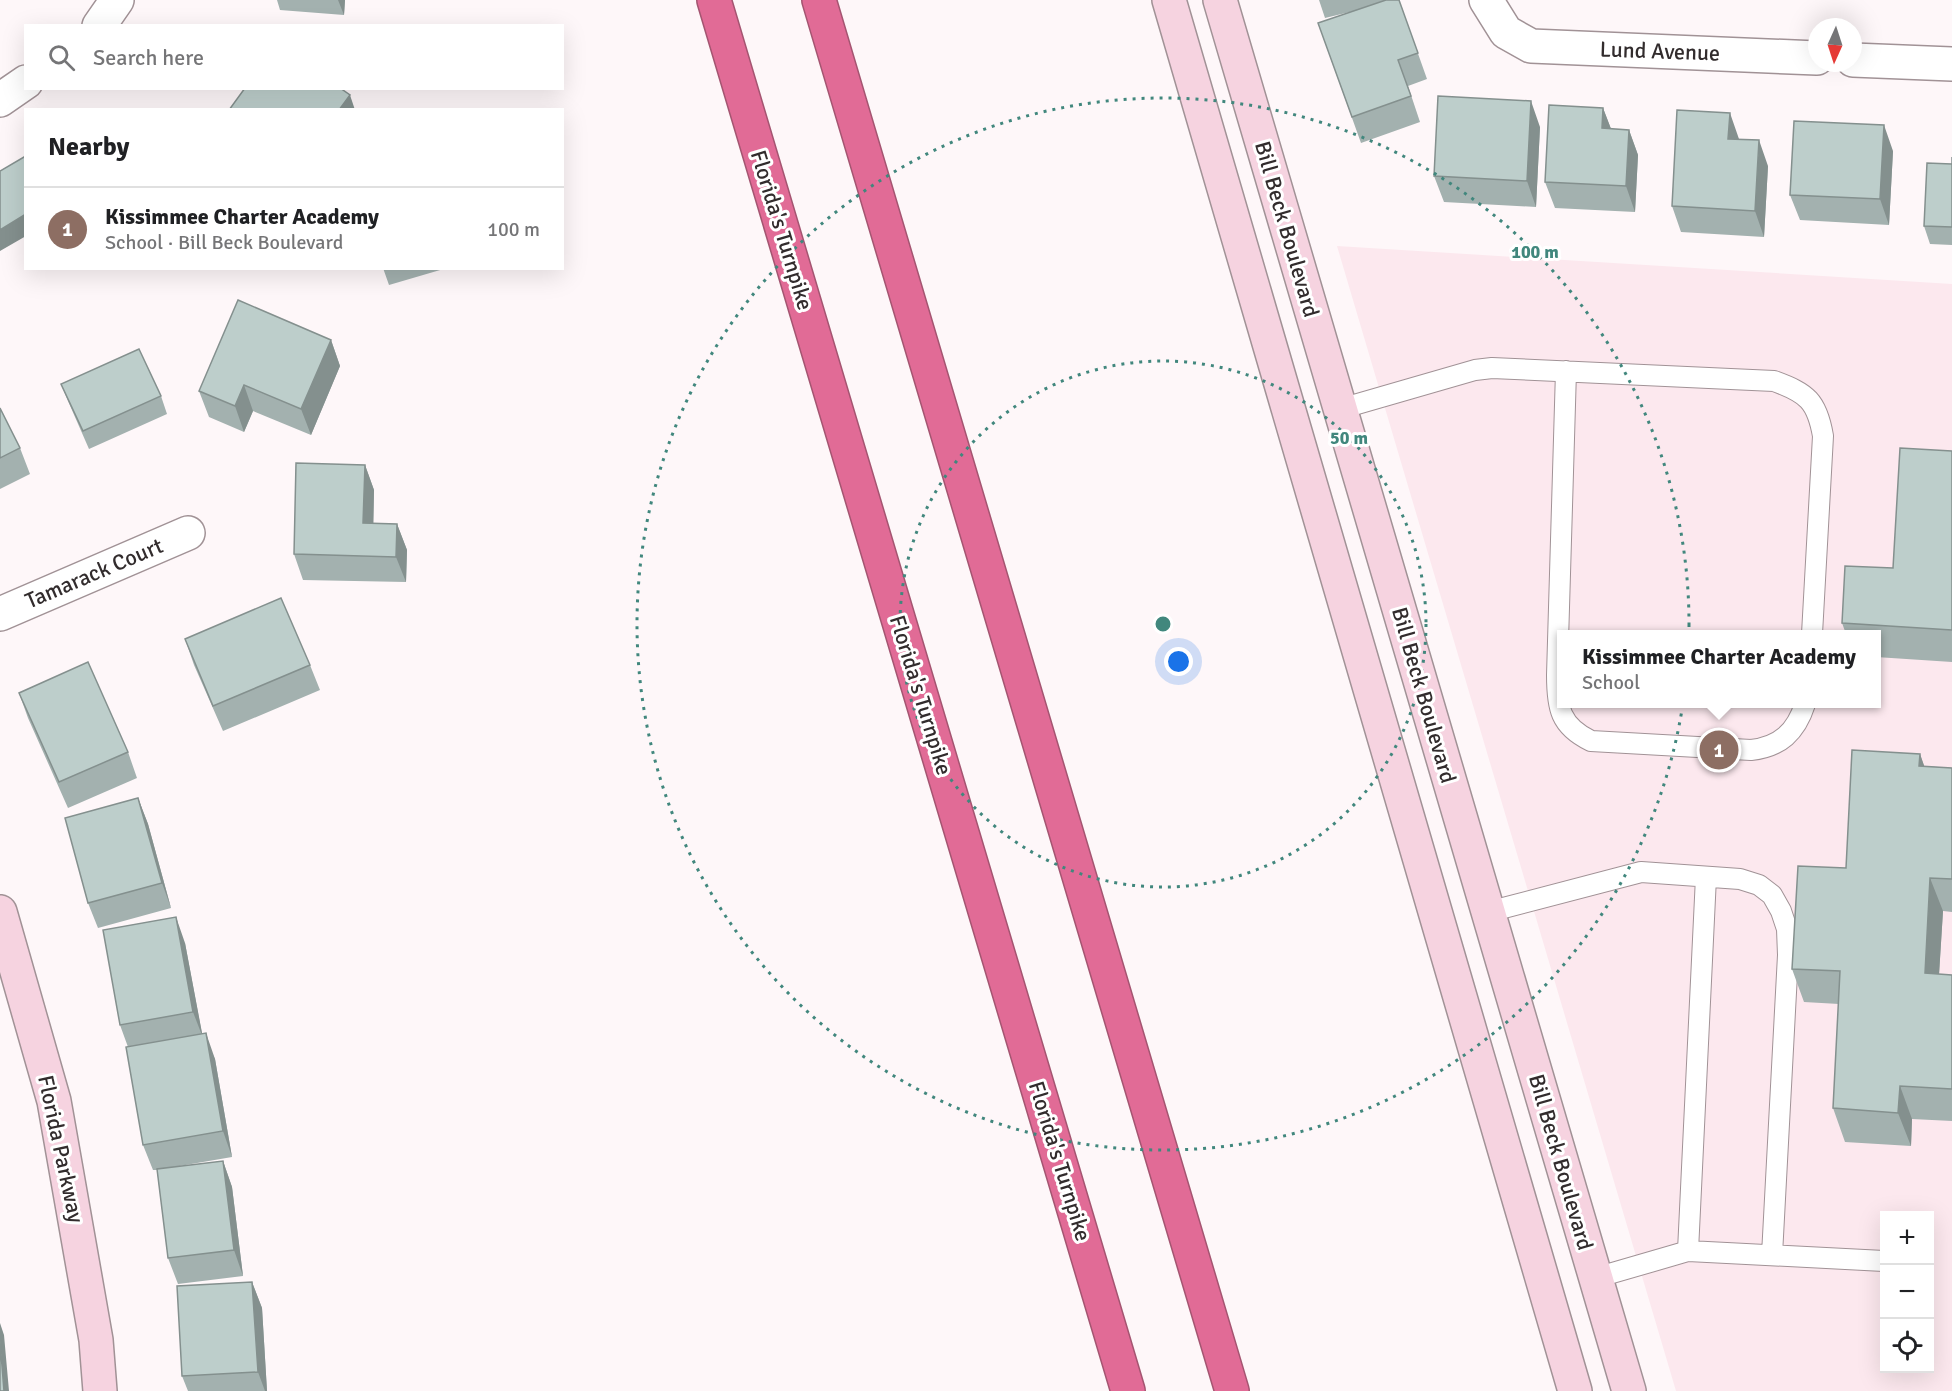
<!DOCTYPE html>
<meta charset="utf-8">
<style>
:root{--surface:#fff;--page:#f6f6f6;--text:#202124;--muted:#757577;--line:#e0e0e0;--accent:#41877d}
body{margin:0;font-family:Signika,sans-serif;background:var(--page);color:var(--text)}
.controls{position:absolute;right:18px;bottom:18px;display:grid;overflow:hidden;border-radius:0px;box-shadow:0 6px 24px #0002}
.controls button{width:54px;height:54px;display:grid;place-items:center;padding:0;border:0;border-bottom:2px solid var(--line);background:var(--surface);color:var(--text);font:30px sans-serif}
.compass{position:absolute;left:1808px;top:18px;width:54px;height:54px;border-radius:50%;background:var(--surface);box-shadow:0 6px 24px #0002;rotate:183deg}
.you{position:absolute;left:1179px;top:662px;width:21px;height:21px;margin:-15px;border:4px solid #fff;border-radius:50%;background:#1a73e8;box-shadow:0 0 0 9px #1a73e833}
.badge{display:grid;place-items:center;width:39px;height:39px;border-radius:50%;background:var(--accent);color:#fff;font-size:20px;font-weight:700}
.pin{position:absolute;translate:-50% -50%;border:3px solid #fff;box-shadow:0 2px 6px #0006}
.popup{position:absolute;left:1557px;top:630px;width:324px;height:78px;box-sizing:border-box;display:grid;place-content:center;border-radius:0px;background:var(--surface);filter:drop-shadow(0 2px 4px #0005);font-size:20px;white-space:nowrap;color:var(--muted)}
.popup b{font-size:22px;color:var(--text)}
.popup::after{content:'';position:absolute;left:50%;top:100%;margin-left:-12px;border:12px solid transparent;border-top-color:var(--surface)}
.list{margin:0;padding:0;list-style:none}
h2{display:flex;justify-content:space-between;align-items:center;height:78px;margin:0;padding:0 24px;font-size:26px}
h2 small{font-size:20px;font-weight:400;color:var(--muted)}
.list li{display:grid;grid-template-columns:39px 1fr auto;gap:18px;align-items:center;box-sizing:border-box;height:84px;padding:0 24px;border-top:2px solid var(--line)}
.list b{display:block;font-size:22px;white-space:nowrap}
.list p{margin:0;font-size:20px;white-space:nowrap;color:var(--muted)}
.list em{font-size:20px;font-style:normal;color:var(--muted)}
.icon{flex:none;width:33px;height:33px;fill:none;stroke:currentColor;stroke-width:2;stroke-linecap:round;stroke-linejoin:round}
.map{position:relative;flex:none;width:1952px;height:1391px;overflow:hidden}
.search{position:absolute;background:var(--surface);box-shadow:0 6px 24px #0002;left:24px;top:24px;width:540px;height:66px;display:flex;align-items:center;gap:15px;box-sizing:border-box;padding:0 21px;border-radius:0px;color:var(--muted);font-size:22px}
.panel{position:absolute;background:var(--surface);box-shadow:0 6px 24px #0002;left:24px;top:108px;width:540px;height:162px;border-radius:0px}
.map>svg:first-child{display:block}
.built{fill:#fce8ee;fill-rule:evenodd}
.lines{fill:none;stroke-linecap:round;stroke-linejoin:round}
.lane-casing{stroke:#a19296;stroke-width:22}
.street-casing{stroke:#a19296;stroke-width:36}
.secondary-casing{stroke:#a19296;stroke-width:36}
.highway-casing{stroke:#a45571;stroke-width:36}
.lane{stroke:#fff;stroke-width:20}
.street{stroke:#fff;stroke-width:33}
.secondary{stroke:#f6d3e0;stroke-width:33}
.highway{stroke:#e16b96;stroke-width:33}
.wall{fill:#a3b1af}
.shaded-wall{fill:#84908e}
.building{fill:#bdcecb;stroke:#84908e;stroke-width:1.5}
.ring{fill:none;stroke:#41877d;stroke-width:3;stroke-dasharray:3 6}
.labels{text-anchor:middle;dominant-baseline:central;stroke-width:6;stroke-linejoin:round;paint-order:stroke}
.street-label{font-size:22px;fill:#322c2d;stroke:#fff}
.centre{fill:#41877d;stroke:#fff;stroke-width:3}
.ring-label{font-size:18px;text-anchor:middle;font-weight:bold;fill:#41877d;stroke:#fff;stroke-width:6;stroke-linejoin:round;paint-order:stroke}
</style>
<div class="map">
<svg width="1952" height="1391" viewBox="0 0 1952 1391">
<rect width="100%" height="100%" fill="#fef7f9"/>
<path class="built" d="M 1337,246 L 1952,284 L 1952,1391 L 1676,1391 ZM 1562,634 L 1876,634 L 1876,704 L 1562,704 ZM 1884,1216 L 1930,1216 L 1930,1368 L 1884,1368 Z"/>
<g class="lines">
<g class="lane-casing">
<path id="lane" d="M 1566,371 L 1557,675 C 1557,708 1560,726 1591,741 L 1751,750 C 1780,747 1796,732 1805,704
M 1340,409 L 1475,370 L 1492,368 L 1774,381 C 1807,393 1817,401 1823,436 L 1812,634
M 1488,912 L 1641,872 L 1740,879 L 1759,885 L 1772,895 L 1781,911 L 1787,929 L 1788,955 L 1772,1255
M 1688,1251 L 1706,877
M 1595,1278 L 1688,1251 L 1884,1261"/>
</g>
<g class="street-casing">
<path id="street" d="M 1486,0 L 1506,32 L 1531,46 L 1817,58
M 99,26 L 117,0
M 1853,60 L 1952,64
M 0,100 L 26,82
M 0,614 L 188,533"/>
</g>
<g class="secondary-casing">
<path id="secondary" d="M 1169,0 L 1575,1391
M 1220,0 L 1629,1391
M 0,912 L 54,1101 L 96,1340 L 100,1391"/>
</g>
<g class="highway-casing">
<path id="highway" d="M 714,0 L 1128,1391
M 819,0 L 1232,1391"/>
</g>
<use href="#lane" class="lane"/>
<use href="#street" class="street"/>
<use href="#secondary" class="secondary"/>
<use href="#highway" class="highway"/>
</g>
<path class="wall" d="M 277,0 L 345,0 L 344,15 L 280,10 Z
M 1319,0 L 1399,0 L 1427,79 L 1408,86 L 1420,122 L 1361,143 L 1318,23 L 1358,10 L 1325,18 Z
M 1603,108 L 1611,129 L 1629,130 L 1638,155 L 1635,212 L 1555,208 L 1545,182 Z
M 1540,127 L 1536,207 L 1444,202 L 1434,176 Z
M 1893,151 L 1889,225 L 1800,220 L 1790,195 Z
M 1952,157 L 1952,245 L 1930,244 L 1924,226 L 1952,164 Z
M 1768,166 L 1764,237 L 1681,232 L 1672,206 Z
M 383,268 L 447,268 L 389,285 Z
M 331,340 L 340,366 L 311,435 L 253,411 L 244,432 L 209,417 L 199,391 Z
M 61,384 L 161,396 L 167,414 L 89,449 L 68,401 Z
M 0,408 L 20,448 L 30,474 L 0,489 Z
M 1952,451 L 1952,662 L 1876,657 L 1876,634 L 1846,634 L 1842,623 L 1893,568 Z
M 365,465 L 374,490 L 373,523 L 397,524 L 407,550 L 406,582 L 303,580 L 294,554 Z
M 185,639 L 310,665 L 320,690 L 223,731 L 194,665 Z
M 19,693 L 128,752 L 137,778 L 68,808 L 28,718 Z
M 1920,754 L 1924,766 L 1952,768 L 1952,912 L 1943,911 L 1939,974 L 1952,975 L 1952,1121 L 1912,1119 L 1911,1146 L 1845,1142 L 1833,1108 L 1839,1004 L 1804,1002 L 1792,969 L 1846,868 Z
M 138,798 L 148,824 L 171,908 L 98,928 L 88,903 Z
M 185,943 L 202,1034 L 215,1059 L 232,1157 L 168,1168 L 223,1161 L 232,1187 L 243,1276 L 178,1284 L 168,1258 L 157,1170 L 153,1170 L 143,1145 L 128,1047 L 120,1025 Z
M 252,1282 L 262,1308 L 267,1391 L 188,1391 L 182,1376 Z"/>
<path class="shaded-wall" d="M 338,0 L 345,0 L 344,15 Z
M 350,95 L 355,110 L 339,110 Z
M 1531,101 L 1540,127 L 1536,207 L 1527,181 Z
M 1603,108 L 1613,134 L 1602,128 Z
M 1730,113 L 1739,139 L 1728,139 Z
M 1884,125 L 1893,151 L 1889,225 L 1880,199 Z
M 1629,130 L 1638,155 L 1635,212 L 1626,186 Z
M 1759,140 L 1768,166 L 1764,237 L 1755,211 Z
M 26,214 L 26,236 L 0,251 L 0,230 Z
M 331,340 L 340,366 L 311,435 L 301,409 Z
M 244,385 L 253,411 L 244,432 L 235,406 Z
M 365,465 L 374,490 L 373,549 L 363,523 Z
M 397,524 L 407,550 L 406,582 L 396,557 Z
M 1920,754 L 1932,788 L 1919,766 Z
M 138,798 L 148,824 L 171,908 L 162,883 Z
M 1930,878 L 1943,911 L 1937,1007 L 1925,973 Z
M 176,917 L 185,943 L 203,1038 L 193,1012 Z
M 206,1033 L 215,1059 L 232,1157 L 223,1131 Z
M 1900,1086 L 1912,1119 L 1911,1146 L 1898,1113 Z
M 223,1161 L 232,1187 L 243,1276 L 234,1250 Z
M 252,1282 L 262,1308 L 267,1391 L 265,1391 L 258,1372 Z
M 0,1323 L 4,1335 L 9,1391 L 4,1391 L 0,1341 Z"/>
<path class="building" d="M 1386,0 L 1399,0 L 1418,53 L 1398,60 L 1411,96 L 1352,117 L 1318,23 Z
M 245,88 L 340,88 L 350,95 L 339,110 L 229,110 Z
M 1438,96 L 1531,101 L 1527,181 L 1434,176 Z
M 1549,105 L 1603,108 L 1602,128 L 1629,130 L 1626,186 L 1545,182 Z
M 1677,110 L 1730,113 L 1728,139 L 1759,140 L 1755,211 L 1672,206 Z
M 1794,121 L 1884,125 L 1880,199 L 1790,195 Z
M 24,157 L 26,159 L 26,214 L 0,230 L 0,171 Z
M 1952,157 L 1952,227 L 1924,226 L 1927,163 L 1952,164 Z
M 238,300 L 331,340 L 301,409 L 244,385 L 235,406 L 199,391 Z
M 139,349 L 161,396 L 83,431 L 61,384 Z
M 0,408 L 20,448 L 0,458 Z
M 1900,448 L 1952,451 L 1952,630 L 1842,623 L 1845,566 L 1893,568 Z
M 296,463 L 365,465 L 363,523 L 397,524 L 396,557 L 294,554 Z
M 281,598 L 310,665 L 213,706 L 185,639 Z
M 88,662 L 128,752 L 59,782 L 19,693 Z
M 1852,750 L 1920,754 L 1919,766 L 1952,768 L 1952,879 L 1930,878 L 1925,973 L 1952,975 L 1952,1089 L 1900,1086 L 1898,1113 L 1833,1108 L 1840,971 L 1792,969 L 1798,866 L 1846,868 Z
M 138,798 L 162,883 L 88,903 L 65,818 Z
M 176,917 L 193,1012 L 120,1025 L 103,930 Z
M 206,1033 L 223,1131 L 143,1145 L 126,1047 Z
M 223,1161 L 234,1250 L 168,1258 L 157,1169 Z
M 252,1282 L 258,1372 L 182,1376 L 177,1286 Z
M 0,1341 L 4,1391 L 0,1391 Z"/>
<g class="ring">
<circle cx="1163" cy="624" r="263"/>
<circle cx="1163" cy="624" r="526"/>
</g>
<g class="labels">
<g class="street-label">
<text transform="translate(1660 51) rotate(2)">Lund Avenue</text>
<text transform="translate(1287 229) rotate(74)">Bill Beck Boulevard</text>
<text transform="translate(782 230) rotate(73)">Florida's Turnpike</text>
<text transform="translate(94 573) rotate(-23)">Tamarack Court</text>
<text transform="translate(921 695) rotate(73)">Florida's Turnpike</text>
<text transform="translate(1424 695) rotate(74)">Bill Beck Boulevard</text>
<text transform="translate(61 1149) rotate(78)">Florida Parkway</text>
<text transform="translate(1060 1161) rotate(73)">Florida's Turnpike</text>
<text transform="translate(1561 1162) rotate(74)">Bill Beck Boulevard</text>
</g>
</g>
<circle cx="1163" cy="624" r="9" class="centre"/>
<g class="ring-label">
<text x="1535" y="258">100 m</text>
<text x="1349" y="444">50 m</text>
</g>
</svg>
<div class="controls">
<button>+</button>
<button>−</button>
<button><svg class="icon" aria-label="locate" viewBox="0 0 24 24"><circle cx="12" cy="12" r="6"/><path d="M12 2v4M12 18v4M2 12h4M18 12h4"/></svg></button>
</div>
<svg class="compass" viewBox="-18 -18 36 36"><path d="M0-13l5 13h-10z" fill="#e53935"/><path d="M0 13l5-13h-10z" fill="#757577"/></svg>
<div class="you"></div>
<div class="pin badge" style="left:1719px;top:750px;background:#8d6e63">1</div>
<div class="popup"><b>Kissimmee Charter Academy</b>School</div>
<div class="search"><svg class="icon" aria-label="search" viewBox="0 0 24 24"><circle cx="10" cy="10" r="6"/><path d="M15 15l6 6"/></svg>Search here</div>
<section class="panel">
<h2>Nearby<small></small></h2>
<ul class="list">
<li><span class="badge" style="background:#8d6e63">1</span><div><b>Kissimmee Charter Academy</b><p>School · Bill Beck Boulevard</p></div><em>100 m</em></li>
</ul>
</section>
</div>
